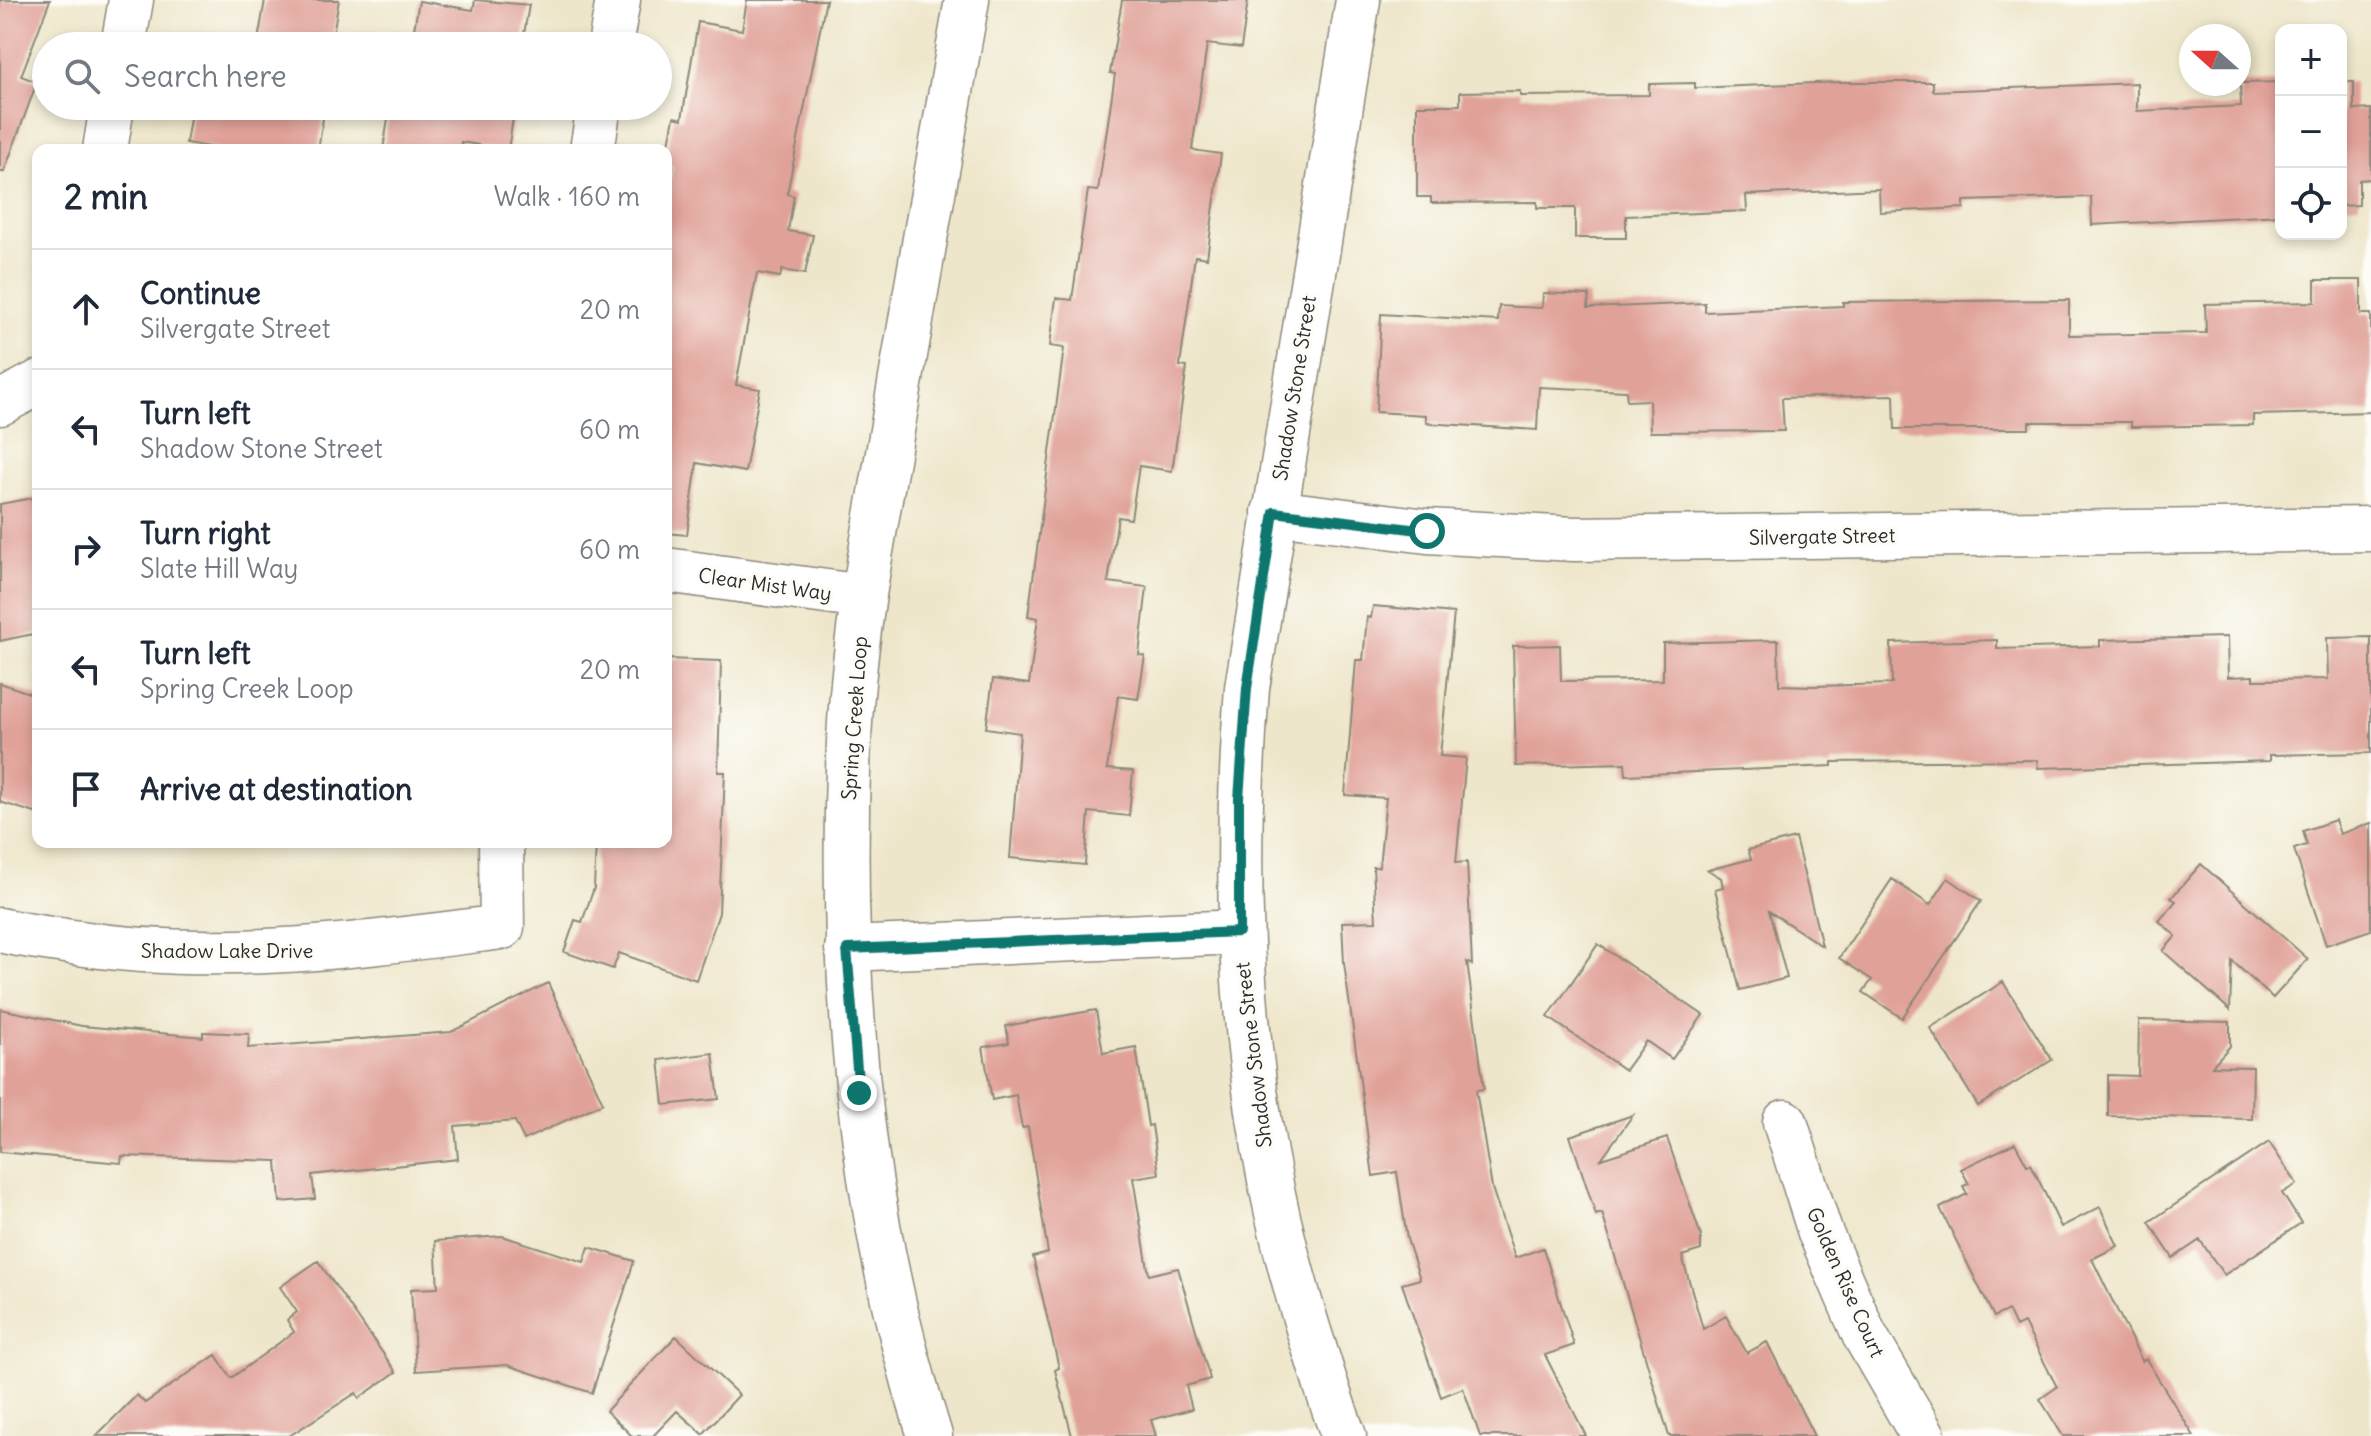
<!DOCTYPE html>
<meta charset="utf-8">
<style>
:root{--surface:#fff;--page:#f6f6f7;--text:#1f2937;--muted:#747a83;--line:#e0e1e3}
body{margin:0;font-family:Delius,sans-serif;background:var(--page);color:var(--text)}
.controls{position:absolute;right:24px;top:24px;display:grid;overflow:hidden;border-radius:16px;box-shadow:0 4px 12px #0003}
.controls button{width:72px;height:72px;display:grid;place-items:center;padding:0;border:0;border-bottom:2px solid var(--line);background:var(--surface);color:var(--text);font:40px sans-serif}
.compass{position:absolute;left:2179px;top:24px;width:72px;height:72px;border-radius:50%;background:var(--surface);box-shadow:0 4px 12px #0003;rotate:291deg}
.stop{position:absolute;width:24px;height:24px;margin:-18px;border:6px solid #0f766e;border-radius:50%;background:#fff}
.stop.end{background:#0f766e;border-color:#fff;box-shadow:0 2px 8px #0008}
.list{margin:0;padding:0;list-style:none}
h2{display:flex;justify-content:space-between;align-items:center;height:104px;margin:0;padding:0 32px;font-size:34px}
h2 small{font-size:26px;font-weight:400;color:var(--muted)}
.list li{display:grid;grid-template-columns:52px 1fr auto;gap:24px;align-items:center;box-sizing:border-box;height:120px;padding:0 32px;border-top:2px solid var(--line)}
.list b{display:block;font-size:30px;white-space:nowrap}
.list p{margin:0;font-size:26px;white-space:nowrap;color:var(--muted)}
.list em{font-size:26px;font-style:normal;color:var(--muted)}
.icon{flex:none;width:44px;height:44px;fill:none;stroke:currentColor;stroke-width:2;stroke-linecap:round;stroke-linejoin:round}
.map{position:relative;flex:none;width:2371px;height:1436px;overflow:hidden}
.search{position:absolute;background:var(--surface);box-shadow:0 4px 12px #0003;left:32px;top:32px;width:640px;height:88px;display:flex;align-items:center;gap:20px;box-sizing:border-box;padding:0 28px;border-radius:44px;color:var(--muted);font-size:30px}
.panel{position:absolute;background:var(--surface);box-shadow:0 4px 12px #0003;left:32px;top:144px;width:640px;height:704px;border-radius:16px}
.map>svg:first-child{display:block}
.building{fill:#e0a198}
.lines{fill:none;stroke-linecap:round;stroke-linejoin:round}
.minor-casing{stroke:#8c887a;stroke-width:47}
.tertiary-casing{stroke:#8c887a;stroke-width:47}
.minor{stroke:#fff;stroke-width:44}
.tertiary{stroke:#fff;stroke-width:44}
.route{stroke:#0f766e;stroke-width:10}
.labels{text-anchor:middle;dominant-baseline:central;stroke-width:7;stroke-linejoin:round;paint-order:stroke}
.street-label{font-size:20px;fill:#2b2b2b;stroke:#fdfcf7}
</style>
<div class="map">
<svg width="2371" height="1436" viewBox="0 0 2371 1436">
<rect width="100%" height="100%" fill="#fdfcf7"/>
<filter id="ink" filterUnits="userSpaceOnUse"><feTurbulence type="fractalNoise" baseFrequency=".0125" numOctaves="2"/><feDisplacementMap in="SourceGraphic" scale="16" xChannelSelector="R" yChannelSelector="G"/><feConvolveMatrix kernelMatrix="1 2 1 2 8 2 1 2 1" color-interpolation-filters="sRGB"/></filter>
<filter id="wash" filterUnits="userSpaceOnUse"><feTurbulence type="fractalNoise" baseFrequency=".006" numOctaves="4" result="noise"/><feDisplacementMap in="SourceGraphic" scale="32" xChannelSelector="R" yChannelSelector="G"/><feGaussianBlur stdDeviation="1.8" result="paint"/><feColorMatrix in="noise" values="0 0 0 0 0 0 0 0 0 0 0 0 0 0 0 0 0 1.4 0 .05"/><feComposite in="paint" operator="in"/></filter>
<g filter="url(#wash)">
<rect width="100%" height="100%" fill="#eee6ca"/>
<g id="blocks">
<path class="building" d="M 0,0 L 50,0 L 21,76 L 37,82 L 4,172 L 0,172 Z
M 265,0 L 339,0 L 331,46 L 257,46 Z
M 475,0 L 529,5 L 522,46 L 411,46 L 419,1 L 473,10 Z
M 747,0 L 826,0 L 787,194 L 794,196 L 788,231 L 813,235 L 805,274 L 782,270 L 780,277 L 757,273 L 736,385 L 760,389 L 745,472 L 697,463 L 687,535 L 666,533 L 666,198 L 673,166 L 666,164 L 666,160 L 674,117 L 682,119 L 698,22 L 742,30 Z
M 1122,0 L 1248,0 L 1241,48 L 1207,44 L 1192,150 L 1221,154 L 1207,258 L 1195,256 L 1180,366 L 1187,367 L 1172,471 L 1139,466 L 1131,519 L 1118,517 L 1108,582 L 1147,587 L 1139,655 L 1145,656 L 1138,699 L 1118,696 L 1107,769 L 1133,771 L 1129,816 L 1089,812 L 1085,865 L 1010,858 L 1020,733 L 986,728 L 993,679 L 1029,684 L 1038,618 L 1028,616 L 1064,348 L 1050,346 L 1056,298 L 1072,300 L 1088,190 L 1098,191 L 1115,74 L 1110,73 Z
M 1839,82 L 1933,82 L 1933,91 L 2137,83 L 2137,111 L 2241,106 L 2240,83 L 2281,82 L 2281,215 L 2092,225 L 2091,197 L 1964,201 L 1964,208 L 1880,212 L 1879,189 L 1746,195 L 1747,211 L 1626,216 L 1626,238 L 1575,238 L 1575,208 L 1537,208 L 1537,202 L 1431,203 L 1431,197 L 1417,197 L 1417,105 L 1460,105 L 1460,92 L 1520,91 L 1520,96 L 1649,95 L 1649,84 L 1695,83 L 1695,88 Z
M 2341,82 L 2354,82 L 2354,110 L 2371,109 L 2371,179 L 2359,180 L 2359,205 L 2341,206 Z
M 192,106 L 325,106 L 318,150 L 227,150 L 186,143 Z
M 390,106 L 515,106 L 508,150 L 461,142 L 460,150 L 383,150 Z
M 2315,280 L 2361,280 L 2361,314 L 2371,314 L 2371,412 L 2253,415 L 2253,425 L 2131,427 L 2131,422 L 2029,422 L 2029,429 L 1895,429 L 1894,395 L 1782,398 L 1784,431 L 1650,432 L 1649,400 L 1627,401 L 1626,391 L 1539,387 L 1537,430 L 1426,423 L 1426,415 L 1376,412 L 1381,314 L 1498,321 L 1499,306 L 1542,308 L 1543,293 L 1589,295 L 1588,308 L 1705,303 L 1705,312 L 1843,306 L 1843,302 L 2069,300 L 2069,335 L 2206,333 L 2205,304 L 2315,302 Z
M 38,497 L 38,633 L 0,641 L 0,504 Z
M 1373,606 L 1454,613 L 1440,756 L 1466,758 L 1456,863 L 1467,862 L 1472,965 L 1467,962 L 1484,1089 L 1476,1090 L 1492,1188 L 1515,1258 L 1543,1248 L 1574,1345 L 1545,1355 L 1586,1436 L 1480,1436 L 1463,1388 L 1441,1397 L 1402,1284 L 1420,1279 L 1407,1239 L 1397,1172 L 1373,1176 L 1344,963 L 1342,922 L 1376,921 L 1373,867 L 1379,867 L 1386,798 L 1345,795 L 1356,660 L 1363,660 L 1367,617 L 1371,618 Z
M 2227,637 L 2228,677 L 2253,676 L 2253,680 L 2328,679 L 2327,638 L 2371,637 L 2371,753 L 2270,755 L 2270,761 L 2038,768 L 2037,760 L 1832,762 L 1832,766 L 1626,775 L 1625,763 L 1516,766 L 1513,646 L 1560,645 L 1561,681 L 1663,680 L 1663,643 L 1778,640 L 1779,685 L 1814,686 L 1892,684 L 1891,643 L 1997,640 L 1997,649 L 2100,646 L 2100,640 Z
M 666,659 L 721,661 L 718,772 L 725,772 L 719,913 L 696,980 L 619,953 L 613,969 L 564,952 L 575,920 L 582,922 L 594,888 L 596,842 L 666,842 Z
M 0,683 L 38,696 L 38,814 L 0,802 Z
M 2335,820 L 2340,834 L 2371,823 L 2371,930 L 2326,945 L 2294,849 L 2307,845 L 2303,831 Z
M 1795,838 L 1822,946 L 1769,911 L 1787,978 L 1740,990 L 1715,889 L 1723,887 L 1721,878 L 1708,870 L 1751,859 L 1748,850 Z
M 2201,864 L 2308,959 L 2273,998 L 2232,961 L 2230,1010 L 2163,951 L 2176,936 L 2159,921 L 2176,901 L 2171,898 Z
M 1948,878 L 1981,901 L 1902,1018 L 1863,992 L 1872,980 L 1839,958 L 1892,879 L 1930,905 Z
M 1598,944 L 1703,1015 L 1672,1059 L 1646,1041 L 1625,1070 L 1548,1017 Z
M 2003,982 L 2052,1060 L 1978,1106 L 1930,1028 Z
M 548,983 L 603,1103 L 524,1140 L 515,1121 L 455,1126 L 458,1159 L 312,1175 L 315,1199 L 280,1202 L 277,1161 L 122,1156 L 121,1163 L 0,1152 L 0,1009 L 82,1026 L 203,1037 L 203,1032 L 249,1034 L 248,1048 L 451,1032 Z
M 1096,1010 L 1103,1053 L 1136,1047 L 1148,1126 L 1152,1125 L 1159,1174 L 1133,1178 L 1149,1275 L 1178,1268 L 1210,1379 L 1186,1386 L 1192,1409 L 1151,1420 L 1156,1436 L 1072,1436 L 1055,1370 L 1059,1368 L 1033,1257 L 1048,1253 L 1028,1127 L 1022,1128 L 1016,1095 L 992,1100 L 983,1047 L 1009,1043 L 1006,1026 Z
M 2139,1020 L 2230,1022 L 2230,1046 L 2212,1066 L 2253,1067 L 2252,1119 L 2108,1116 L 2108,1075 L 2138,1076 Z
M 713,1053 L 719,1099 L 664,1105 L 659,1060 Z
M 1633,1115 L 1601,1159 L 1667,1138 L 1701,1236 L 1701,1250 L 1682,1256 L 1703,1329 L 1726,1316 L 1747,1353 L 1767,1342 L 1814,1436 L 1669,1436 L 1602,1213 L 1596,1215 L 1570,1136 Z
M 2269,1142 L 2297,1184 L 2282,1193 L 2301,1223 L 2224,1275 L 2200,1240 L 2173,1258 L 2149,1222 Z
M 2015,1143 L 2027,1165 L 2031,1164 L 2061,1227 L 2100,1207 L 2118,1246 L 2092,1259 L 2142,1361 L 2146,1359 L 2194,1436 L 2063,1436 L 2040,1399 L 2057,1387 L 2024,1323 L 2016,1327 L 2008,1310 L 1994,1317 L 1940,1208 L 1967,1194 L 1963,1186 L 1969,1184 L 1961,1169 Z
M 502,1236 L 584,1262 L 589,1247 L 634,1261 L 592,1393 L 507,1365 L 416,1371 L 411,1289 L 438,1288 L 435,1241 Z
M 318,1261 L 396,1372 L 359,1398 L 356,1393 L 289,1436 L 96,1436 L 137,1395 L 145,1403 L 216,1355 L 231,1378 L 294,1332 L 287,1320 L 297,1312 L 280,1287 Z
M 676,1336 L 739,1395 L 703,1434 L 677,1411 L 653,1436 L 632,1436 L 606,1411 Z"/>
</g>
</g>
<g filter="url(#ink)">
<use href="#blocks" fill-opacity="0" stroke="#8c887a" stroke-width="2"/>
<g class="lines">
<g class="minor-casing">
<path id="minor" d="M 123,46 L 131,0
M 610,46 L 618,0
M 105,150 L 112,106
M 592,150 L 599,106
M 0,403 L 38,383
M 1274,512 L 1427,531 L 1574,539 L 2371,529
M 666,570 L 863,597
M 0,930 C 23,936 48,938 72,942 C 217,965 358,945 502,927 L 501,842
M 847,949 L 1239,932
M 1785,1122 L 1820,1232 L 1864,1334 L 1923,1436
M 1344,1436 C 1331,1404 1322,1371 1311,1338 C 1242,1124 1230,910 1247,688 L 1358,0"/>
</g>
<g class="tertiary-casing">
<path id="tertiary" d="M 930,1436 C 859,1214 839,975 849,743 C 853,636 875,530 893,425 C 917,283 942,142 967,0"/>
</g>
<use href="#minor" class="minor"/>
<use href="#tertiary" class="tertiary"/>
</g>
</g>
<g class="lines" filter="url(#ink)">
<path class="route" d="M 859,1093 L 847,949 L 1239,932 L 1239,799 L 1247,688 L 1274,512 L 1427,531"/>
</g>
<g class="labels">
<g class="street-label">
<text transform="translate(1294 388) rotate(-81)">Shadow Stone Street</text>
<text transform="translate(1822 536) rotate(-1)">Silvergate Street</text>
<text transform="translate(765 584) rotate(8)">Clear Mist Way</text>
<text transform="translate(854 718) rotate(-86)">Spring Creek Loop</text>
<text x="227" y="950">Shadow Lake Drive</text>
<text transform="translate(1253 1055) rotate(-97)">Shadow Stone Street</text>
<text transform="translate(1846 1282) rotate(66)">Golden Rise Court</text>
</g>
</g>
</svg>
<div class="controls">
<button>+</button>
<button>−</button>
<button><svg class="icon" aria-label="locate" viewBox="0 0 24 24"><circle cx="12" cy="12" r="6"/><path d="M12 2v4M12 18v4M2 12h4M18 12h4"/></svg></button>
</div>
<svg class="compass" viewBox="-18 -18 36 36"><path d="M0-13l5 13h-10z" fill="#e53935"/><path d="M0 13l5-13h-10z" fill="#747a83"/></svg>
<div class="stop" style="left:1427px;top:531px"></div>
<div class="stop end" style="left:859px;top:1093px"></div>
<div class="search"><svg class="icon" aria-label="search" viewBox="0 0 24 24"><circle cx="10" cy="10" r="6"/><path d="M15 15l6 6"/></svg>Search here</div>
<section class="panel">
<h2>2 min<small>Walk · 160 m</small></h2>
<ul class="list">
<li><svg class="icon" aria-label="ahead" viewBox="0 0 24 24"><path d="M12 20V5M6 11l6-6 6 6"/></svg><div><b>Continue</b><p>Silvergate Street</p></div><em>20 m</em></li>
<li><svg class="icon" aria-label="left" viewBox="0 0 24 24"><path d="M17 20v-9H6M10 6l-5 5 5 5"/></svg><div><b>Turn left</b><p>Shadow Stone Street</p></div><em>60 m</em></li>
<li><svg class="icon" aria-label="right" viewBox="0 0 24 24"><path d="M7 20v-9h11M14 6l5 5-5 5"/></svg><div><b>Turn right</b><p>Slate Hill Way</p></div><em>60 m</em></li>
<li><svg class="icon" aria-label="left" viewBox="0 0 24 24"><path d="M17 20v-9H6M10 6l-5 5 5 5"/></svg><div><b>Turn left</b><p>Spring Creek Loop</p></div><em>20 m</em></li>
<li><svg class="icon" aria-label="arrive" viewBox="0 0 24 24"><path d="M6 21V4h12l-3 4 3 4H6"/></svg><div><b>Arrive at destination</b></div></li>
</ul>
</section>
</div>
